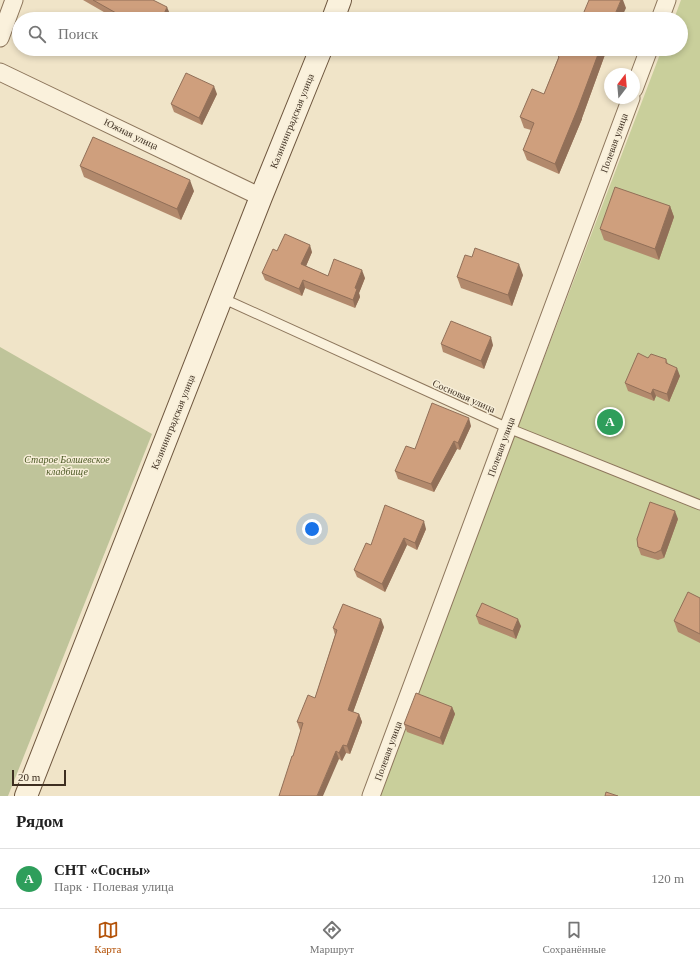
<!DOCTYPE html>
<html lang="ru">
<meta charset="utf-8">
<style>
:root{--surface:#fff;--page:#f2f2f2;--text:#222;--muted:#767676;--line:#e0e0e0;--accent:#b45309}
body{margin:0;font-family:"Times New Roman",serif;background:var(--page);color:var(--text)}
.compass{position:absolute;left:604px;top:68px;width:36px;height:36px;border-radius:50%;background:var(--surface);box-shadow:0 2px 6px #0003;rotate:16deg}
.scale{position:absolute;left:12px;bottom:10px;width:54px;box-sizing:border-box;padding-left:4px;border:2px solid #3d2e20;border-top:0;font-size:11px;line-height:14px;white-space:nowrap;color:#3d2e20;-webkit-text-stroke:3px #f7eed8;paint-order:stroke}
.you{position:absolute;left:312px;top:529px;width:14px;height:14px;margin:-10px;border:3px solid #fff;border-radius:50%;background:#1a73e8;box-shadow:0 0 0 6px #1a73e833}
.badge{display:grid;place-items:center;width:26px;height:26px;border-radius:50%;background:var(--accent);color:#fff;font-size:13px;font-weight:700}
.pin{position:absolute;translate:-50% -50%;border:2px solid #fff;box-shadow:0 1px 4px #0006}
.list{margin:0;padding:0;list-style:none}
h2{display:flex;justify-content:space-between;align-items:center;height:52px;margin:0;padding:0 16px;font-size:17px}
h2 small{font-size:13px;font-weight:400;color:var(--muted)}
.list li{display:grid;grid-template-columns:26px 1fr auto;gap:12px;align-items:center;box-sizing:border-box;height:60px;padding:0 16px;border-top:1px solid var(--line)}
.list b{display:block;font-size:15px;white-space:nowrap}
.list p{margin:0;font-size:13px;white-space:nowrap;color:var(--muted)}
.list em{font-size:13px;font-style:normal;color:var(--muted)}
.icon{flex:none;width:22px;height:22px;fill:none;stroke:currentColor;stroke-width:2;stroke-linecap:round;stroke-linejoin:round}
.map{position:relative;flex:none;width:700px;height:796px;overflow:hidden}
.search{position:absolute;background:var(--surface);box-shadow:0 2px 6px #0003;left:12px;right:12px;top:12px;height:44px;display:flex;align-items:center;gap:10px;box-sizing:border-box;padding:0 14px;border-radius:22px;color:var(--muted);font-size:15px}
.sheet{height:112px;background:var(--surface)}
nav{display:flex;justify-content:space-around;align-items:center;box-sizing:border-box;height:56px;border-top:1px solid var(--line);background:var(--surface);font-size:11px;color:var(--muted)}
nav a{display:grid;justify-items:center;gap:2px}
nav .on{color:var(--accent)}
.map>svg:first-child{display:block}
.green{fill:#c9cf9b}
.cemetery{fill:#bfc49a}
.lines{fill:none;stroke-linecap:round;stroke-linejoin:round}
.lane-casing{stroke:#8d765c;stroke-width:11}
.street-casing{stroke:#8d765c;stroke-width:19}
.secondary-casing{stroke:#6f573f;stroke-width:24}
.lane{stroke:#faf1dc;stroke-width:9}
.street{stroke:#faf1dc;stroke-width:17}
.secondary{stroke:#faf1dc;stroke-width:22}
.wall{fill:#b2896c}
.shaded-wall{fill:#916f58}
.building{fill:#cf9f7d;stroke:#916f58}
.labels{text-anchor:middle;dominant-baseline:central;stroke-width:3;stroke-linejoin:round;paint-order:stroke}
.street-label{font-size:10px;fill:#3d2e20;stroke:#f7eed8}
.park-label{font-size:10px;font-style:italic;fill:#4d5a26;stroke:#f7eed8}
</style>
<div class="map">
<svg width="700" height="796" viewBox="0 0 700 796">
<rect width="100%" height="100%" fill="#f0e4c8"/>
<path class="green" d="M 681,0 L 700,0 L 700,796 L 377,796 L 662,49 L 681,49 L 681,19 L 674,19 Z"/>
<path class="cemetery" d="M 0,347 L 152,434 L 8,796 L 0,796 Z"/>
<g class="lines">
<g class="lane-casing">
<path id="lane" d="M 222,298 L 508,428 L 700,505"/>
</g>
<g class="street-casing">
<path id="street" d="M 660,19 L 667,0
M 0,38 L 14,0
M 0,72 L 261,197
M 634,89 L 649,49
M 371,796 L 631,98"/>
</g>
<g class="secondary-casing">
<path id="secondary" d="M 333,19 L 340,0
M 26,796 L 261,197 L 321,49"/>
</g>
<use href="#lane" class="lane"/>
<use href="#street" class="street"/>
<use href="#secondary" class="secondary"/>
</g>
<path class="wall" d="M 83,0 L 153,0 L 170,14 L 169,17 L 174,19 L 116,19 Z
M 173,49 L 187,49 L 184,55 Z
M 560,49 L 607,49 L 582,118 L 582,119 L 559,174 L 527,160 L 523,150 L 531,130 L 524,128 L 520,117 L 544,94 L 558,58 L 558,56 Z
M 217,94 L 202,125 L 174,112 L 171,104 Z
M 80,166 L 194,191 L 181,220 L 84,177 Z
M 670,206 L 674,217 L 659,260 L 604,240 L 600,229 Z
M 277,251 L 312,252 L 306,266 L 328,276 L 365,278 L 359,293 L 360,297 L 355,308 L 305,288 L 302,296 L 265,280 L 262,273 Z
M 472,257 L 523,275 L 512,306 L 461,288 L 457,277 Z
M 441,344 L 493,345 L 484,369 L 443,352 Z
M 648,358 L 666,359 L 668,364 L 680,376 L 669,402 L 656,396 L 654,401 L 628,391 L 625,383 Z
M 471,426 L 460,450 L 457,449 L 434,492 L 398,479 L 395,471 L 415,449 Z
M 678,519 L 664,558 L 658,560 L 641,555 L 638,547 Z
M 426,529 L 417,550 L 407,545 L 385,592 L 357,577 L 354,570 L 371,545 Z
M 700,598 L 700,643 L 678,632 L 674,621 Z
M 476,616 L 521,626 L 516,639 L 479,624 Z
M 384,627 L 353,712 L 359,714 L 362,722 L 350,754 L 346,753 L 342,761 L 339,759 L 293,756 L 301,730 L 300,730 L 297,722 L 315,698 L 335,635 L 333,628 Z
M 452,707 L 455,714 L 443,745 L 407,732 L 404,724 Z"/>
<path class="shaded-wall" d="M 621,0 L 623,0 L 626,8 L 621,19 L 613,19 Z
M 167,7 L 170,14 L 168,19 L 164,14 Z
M 182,49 L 187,49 L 184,55 Z
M 600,49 L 607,49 L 582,118 L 582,119 L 559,174 L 555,164 Z
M 214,86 L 217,94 L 202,125 L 199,118 Z
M 190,180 L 194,191 L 181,220 L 177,209 Z
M 670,206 L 674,217 L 659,260 L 655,249 Z
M 310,245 L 312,252 L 304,271 L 301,264 Z
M 519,264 L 523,275 L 512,306 L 508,295 Z
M 362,270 L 365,278 L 359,293 L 360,297 L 355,308 L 353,300 L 355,288 Z
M 303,280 L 305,288 L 302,296 L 299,289 Z
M 491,337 L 493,345 L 484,369 L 481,361 Z
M 677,368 L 680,376 L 669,402 L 667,394 Z
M 653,389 L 656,396 L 654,401 L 651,394 Z
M 469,418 L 471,426 L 460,450 L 458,443 Z
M 454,441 L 457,449 L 434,492 L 431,484 Z
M 675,511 L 678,519 L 664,558 L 661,550 Z
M 424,521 L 426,529 L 417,550 L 415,543 Z
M 404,538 L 407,545 L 385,592 L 382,584 Z
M 381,619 L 384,627 L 351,718 L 348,710 Z
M 518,619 L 521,626 L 516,639 L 513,631 Z
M 452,707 L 455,714 L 443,745 L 440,738 Z
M 359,714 L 362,722 L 350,754 L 347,746 Z
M 343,745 L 346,753 L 342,761 L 339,753 Z
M 336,751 L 339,759 L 323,796 L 317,796 Z"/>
<path class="building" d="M 93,0 L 153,0 L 167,7 L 164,14 L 174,19 L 125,19 L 125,18 Z
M 589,0 L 621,0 L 613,19 L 581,19 Z
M 560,49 L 600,49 L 578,108 L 555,164 L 523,150 L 534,123 L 520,117 L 532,89 L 544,94 L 559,57 L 558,56 Z
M 186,73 L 214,86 L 199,118 L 171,104 Z
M 93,137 L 190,180 L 177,209 L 80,166 Z
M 615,187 L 670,206 L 655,249 L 600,229 Z
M 285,234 L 310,245 L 301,264 L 328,276 L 334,259 L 362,270 L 355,288 L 357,289 L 353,300 L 303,280 L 299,289 L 262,273 L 273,249 L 277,251 Z
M 475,248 L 519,264 L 508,295 L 457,277 L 465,255 L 472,257 Z
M 451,321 L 491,337 L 481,361 L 441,344 Z
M 638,353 L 648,358 L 651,354 L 666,359 L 666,363 L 677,368 L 667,394 L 653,389 L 651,394 L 625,383 Z
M 432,403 L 469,418 L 458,443 L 454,441 L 431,484 L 395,471 L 406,446 L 415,449 Z
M 650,502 L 675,511 L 661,550 L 655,553 L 638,547 L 637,539 Z
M 385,505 L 424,521 L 415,543 L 404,538 L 382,584 L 354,570 L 366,543 L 371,545 Z
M 688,592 L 700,598 L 700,634 L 674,621 Z
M 482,603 L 518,619 L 513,631 L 476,616 Z
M 343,604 L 381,619 L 348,710 L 359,714 L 347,746 L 343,745 L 339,753 L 336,751 L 317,796 L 279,796 L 292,756 L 293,756 L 303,723 L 297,722 L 308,695 L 315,698 L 337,630 L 333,628 Z
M 416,693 L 452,707 L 440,738 L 404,724 Z
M 606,792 L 618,796 L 605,796 Z"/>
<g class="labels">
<g class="street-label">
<text transform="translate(292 121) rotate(-68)">Калининградская улица</text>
<text transform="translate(131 134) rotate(26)">Южная улица</text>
<text transform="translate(614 143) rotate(-70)">Полевая улица</text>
<text transform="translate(464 396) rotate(24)">Сосновая улица</text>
<text transform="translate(173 422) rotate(-68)">Калининградская улица</text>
<text transform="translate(501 447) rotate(-70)">Полевая улица</text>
<text transform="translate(388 751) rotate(-70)">Полевая улица</text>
</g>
<g class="park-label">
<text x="67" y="459">Старое Болшевское<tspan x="67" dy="12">кладбище</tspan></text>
</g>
</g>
</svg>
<svg class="compass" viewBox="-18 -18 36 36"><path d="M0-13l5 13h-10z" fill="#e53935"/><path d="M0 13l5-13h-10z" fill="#767676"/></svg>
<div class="scale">20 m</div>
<div class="you"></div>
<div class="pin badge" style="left:610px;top:422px;background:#2e9e5b">A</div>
<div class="search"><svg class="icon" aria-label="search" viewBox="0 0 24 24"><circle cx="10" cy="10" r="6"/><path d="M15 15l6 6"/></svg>Поиск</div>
</div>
<section class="sheet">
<h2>Рядом<small></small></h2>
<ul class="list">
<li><span class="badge" style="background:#2e9e5b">A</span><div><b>СНТ «Сосны»</b><p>Парк · Полевая улица</p></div><em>120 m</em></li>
</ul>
</section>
<nav>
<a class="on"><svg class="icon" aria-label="map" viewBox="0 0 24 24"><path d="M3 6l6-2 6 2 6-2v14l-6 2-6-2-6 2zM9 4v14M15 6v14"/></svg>Карта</a>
<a><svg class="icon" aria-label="directions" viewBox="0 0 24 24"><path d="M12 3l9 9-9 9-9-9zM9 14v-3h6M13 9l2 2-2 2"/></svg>Маршрут</a>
<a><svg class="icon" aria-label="saved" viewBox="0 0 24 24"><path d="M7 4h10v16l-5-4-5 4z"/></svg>Сохранённые</a>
</nav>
